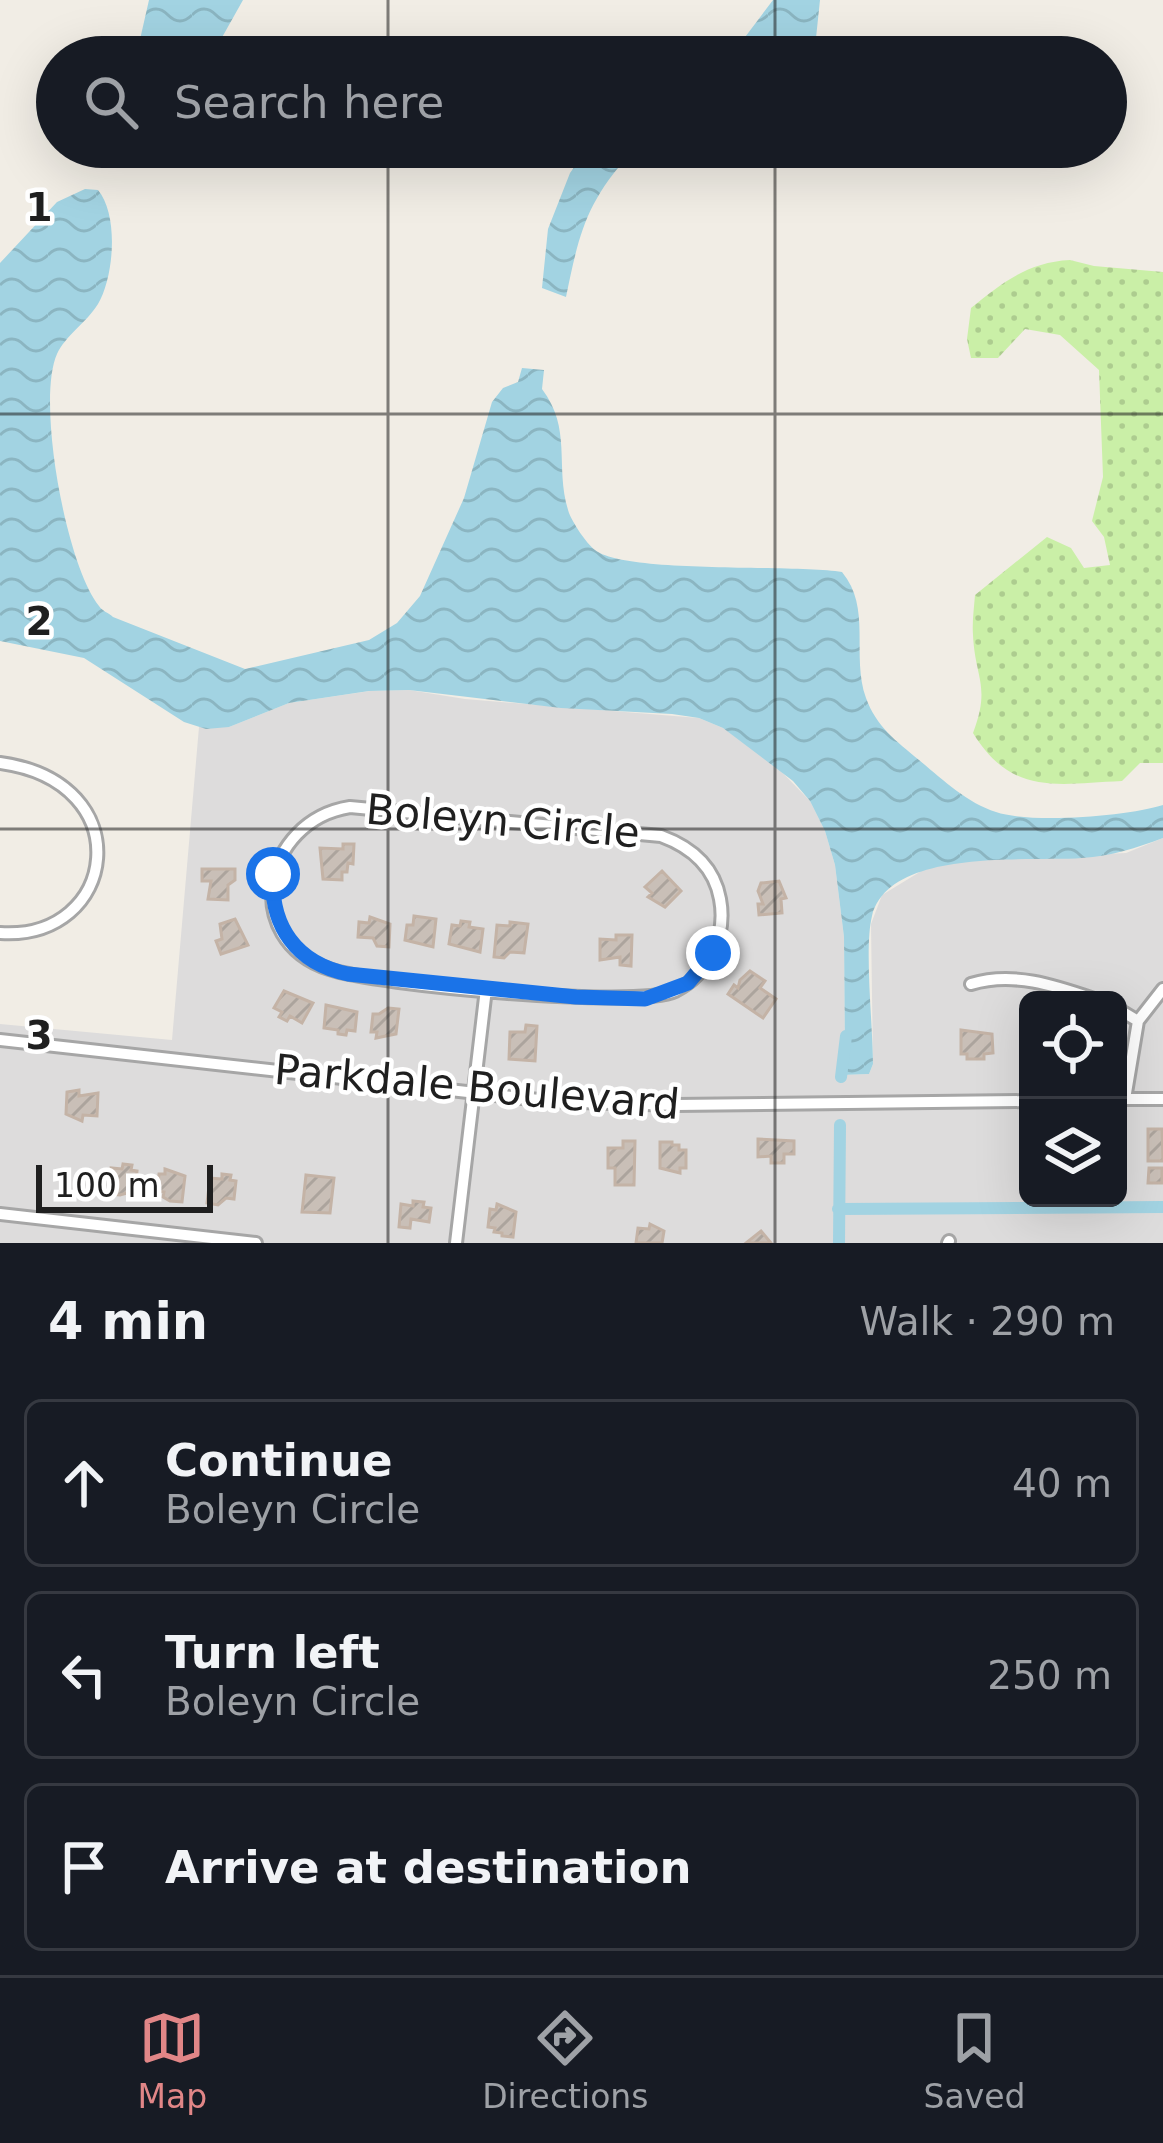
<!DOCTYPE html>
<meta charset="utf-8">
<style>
:root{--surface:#171b24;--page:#20242c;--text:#f1f3f6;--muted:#9ea1a6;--line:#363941;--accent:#e18687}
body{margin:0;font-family:"DejaVu Sans",sans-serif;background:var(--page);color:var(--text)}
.controls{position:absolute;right:36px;bottom:36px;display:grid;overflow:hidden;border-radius:18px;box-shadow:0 12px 48px #0002}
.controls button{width:108px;height:108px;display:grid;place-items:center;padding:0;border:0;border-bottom:3px solid var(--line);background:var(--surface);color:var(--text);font:60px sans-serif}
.scale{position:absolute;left:36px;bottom:30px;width:177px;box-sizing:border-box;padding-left:12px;border:6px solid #1f1f1f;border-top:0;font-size:33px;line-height:42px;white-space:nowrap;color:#1f1f1f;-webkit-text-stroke:9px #fff;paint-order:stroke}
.stop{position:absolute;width:36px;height:36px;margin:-27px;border:9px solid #1a73e8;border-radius:50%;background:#fff}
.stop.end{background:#1a73e8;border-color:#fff;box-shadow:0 3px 12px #0008}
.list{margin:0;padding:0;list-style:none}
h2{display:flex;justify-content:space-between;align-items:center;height:156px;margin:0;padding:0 48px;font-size:51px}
h2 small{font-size:39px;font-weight:400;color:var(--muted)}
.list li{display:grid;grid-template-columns:78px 1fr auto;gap:36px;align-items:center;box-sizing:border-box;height:168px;margin:0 24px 24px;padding:0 24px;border:3px solid var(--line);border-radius:18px}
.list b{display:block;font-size:45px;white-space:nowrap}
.list p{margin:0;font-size:39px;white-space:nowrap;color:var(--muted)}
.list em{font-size:39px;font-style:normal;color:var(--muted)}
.icon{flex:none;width:66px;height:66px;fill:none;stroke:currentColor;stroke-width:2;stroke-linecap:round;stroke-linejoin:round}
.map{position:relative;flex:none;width:1163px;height:1243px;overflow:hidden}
.search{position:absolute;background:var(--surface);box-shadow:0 12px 48px #0002;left:36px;right:36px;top:36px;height:132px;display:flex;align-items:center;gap:30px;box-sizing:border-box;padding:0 42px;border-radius:66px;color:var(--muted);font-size:45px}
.sheet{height:732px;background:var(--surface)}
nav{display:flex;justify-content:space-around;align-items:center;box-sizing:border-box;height:168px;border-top:3px solid var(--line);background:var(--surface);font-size:33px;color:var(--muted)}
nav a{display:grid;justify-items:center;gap:6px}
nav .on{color:var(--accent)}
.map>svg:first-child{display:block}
.residential{fill:#dddcdc;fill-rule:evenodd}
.grass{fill:url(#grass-dots)}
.water{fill:url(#water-waves)}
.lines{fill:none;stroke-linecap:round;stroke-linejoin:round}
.canal{stroke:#a2d3e2;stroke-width:12}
.building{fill:url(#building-hatch);stroke:#c4b3a6;stroke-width:3}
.minor-casing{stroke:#a6a6a6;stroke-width:16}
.minor{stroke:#fff;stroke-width:10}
.route{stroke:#1a73e8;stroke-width:15}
.grid{fill:none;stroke:#1f1f1f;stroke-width:3;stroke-opacity:0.55}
.labels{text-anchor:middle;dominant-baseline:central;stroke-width:9;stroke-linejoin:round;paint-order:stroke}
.street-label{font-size:42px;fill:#1f1f1f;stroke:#fff}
.grid-label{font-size:39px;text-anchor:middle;font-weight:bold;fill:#1f1f1f;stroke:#fff;stroke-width:9;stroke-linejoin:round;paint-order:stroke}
</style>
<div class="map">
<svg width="1163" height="1243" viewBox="0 0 1163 1243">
<defs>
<pattern id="grass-dots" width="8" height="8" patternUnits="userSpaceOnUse" patternTransform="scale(3)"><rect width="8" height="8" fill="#caefa7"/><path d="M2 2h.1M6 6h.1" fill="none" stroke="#adcc8f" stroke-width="1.8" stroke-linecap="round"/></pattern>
<pattern id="water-waves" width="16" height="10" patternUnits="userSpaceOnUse" patternTransform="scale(3)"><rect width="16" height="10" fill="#a2d3e2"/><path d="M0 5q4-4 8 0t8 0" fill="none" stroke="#8bb5c1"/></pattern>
<pattern id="building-hatch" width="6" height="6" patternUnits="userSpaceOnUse" patternTransform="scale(3)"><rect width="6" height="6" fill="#c9bfb7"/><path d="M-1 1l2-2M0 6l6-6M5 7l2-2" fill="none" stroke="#aca49d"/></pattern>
</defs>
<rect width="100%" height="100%" fill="#f1ede5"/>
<path class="residential" d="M 409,690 L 465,699 L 699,718 L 723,728 L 772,762 L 810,801 L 825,831 L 835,865 L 844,937 L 845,1060 L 842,1075 L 869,1074 L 873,1064 L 871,924 L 882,895 L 923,870 L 955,861 L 1126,853 L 1163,838 L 1163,1243 L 0,1243 L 0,1024 L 172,1040 L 199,727 L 229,727 L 289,703 L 370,691 ZM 1028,1000 L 1118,1000 L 1118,1198 L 1028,1198 Z"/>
<path class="grass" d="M 1070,260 L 1094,266 L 1163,272 L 1163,763 L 1140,763 L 1122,781 C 1055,784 1012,796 973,733 C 991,686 975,678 973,635 C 972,622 974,608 975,595 L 1047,537 L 1071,548 L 1084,568 L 1110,565 L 1104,537 L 1092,521 L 1103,477 L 1099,370 L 1060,335 L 1025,329 L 998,358 L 971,358 L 967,339 L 971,308 C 1002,283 1028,262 1070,260 Z"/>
<path class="water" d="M 149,0 L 243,0 L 211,57 L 136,57 Z
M 773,0 L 820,0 L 814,57 L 730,57 Z
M 589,147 L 708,147 L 631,153 C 586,202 579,234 566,297 L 542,288 L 548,229 L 570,173 Z
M 85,189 L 98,190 C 119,215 114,277 98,304 C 87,322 65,336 57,354 C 36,401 66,565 99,606 C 102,611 109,613 113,617 L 245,669 L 369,640 L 397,623 L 420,596 L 464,498 L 492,402 L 503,388 L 518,382 L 522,368 L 544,370 L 542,389 C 573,430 554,467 569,513 C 573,523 586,543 595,550 C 625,574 793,564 842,572 C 872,608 851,655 866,698 C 876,726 896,741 919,760 C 942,779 967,803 996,812 C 1031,824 1129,816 1163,805 L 1163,838 C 1136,848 1112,856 1082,858 C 1029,862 889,847 872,916 C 864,948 873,1027 873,1064 L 869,1074 L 841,1075 L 845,1060 L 844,937 L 835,865 L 825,831 L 810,801 L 793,781 L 723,728 L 699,718 L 672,714 L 561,708 L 409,690 L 369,691 L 289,703 L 229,727 L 206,729 L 184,722 L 84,658 L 0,641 L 0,263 L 57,202 Z"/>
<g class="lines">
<path class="canal" d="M 841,1077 L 846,1036
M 838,1209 L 1163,1207
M 839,1243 L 840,1125"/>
</g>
<path class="building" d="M 343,844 L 354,844 L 353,864 L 348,863 L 347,872 L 342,872 L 342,880 L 323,879 L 320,848 L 343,849 Z
M 202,869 L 235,869 L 235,880 L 228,885 L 228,900 L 208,899 L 211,881 L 202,881 Z
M 662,871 L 681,891 L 665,907 L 648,897 L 652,893 L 645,887 Z
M 779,881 L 786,898 L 781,899 L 782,913 L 759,915 L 758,904 L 763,904 L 758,891 L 761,883 Z
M 414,916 L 436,919 L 433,947 L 405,940 L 407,925 L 413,925 Z
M 370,917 L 390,924 L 389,947 L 377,946 L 373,938 L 358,937 L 359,922 L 369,923 Z
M 235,919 L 248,945 L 221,954 L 216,941 L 222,939 L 220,924 Z
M 461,921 L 470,922 L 469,927 L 483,929 L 480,952 L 449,944 L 452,925 L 460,926 Z
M 510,922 L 528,924 L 524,953 L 510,952 L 504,958 L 494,957 L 497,925 L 510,926 Z
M 616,935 L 632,935 L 631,966 L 620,965 L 620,957 L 600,960 L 600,939 L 616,940 Z
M 750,971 L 765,981 L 760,988 L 776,999 L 763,1018 L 728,994 L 734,985 L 738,988 L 740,980 Z
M 284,991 L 313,1003 L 302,1023 L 290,1016 L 287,1021 L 279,1017 L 282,1012 L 274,1008 Z
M 326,1005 L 357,1012 L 355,1031 L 347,1030 L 346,1035 L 338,1034 L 338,1030 L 324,1028 Z
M 388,1008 L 399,1009 L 396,1034 L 376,1038 L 377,1032 L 371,1032 L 373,1014 L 379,1014 Z
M 526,1025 L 537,1026 L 535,1061 L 509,1059 L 510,1032 L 525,1032 Z
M 961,1030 L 992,1034 L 993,1053 L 984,1054 L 984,1059 L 967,1059 L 967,1054 L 961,1054 Z
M 79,1090 L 79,1096 L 98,1093 L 97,1116 L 83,1115 L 82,1121 L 66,1114 L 67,1092 Z
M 1148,1129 L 1162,1129 L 1163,1161 L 1148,1161 Z
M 758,1139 L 794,1141 L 794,1154 L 784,1154 L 784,1163 L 771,1163 L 771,1156 L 758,1157 Z
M 623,1141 L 635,1141 L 634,1185 L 615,1185 L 615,1168 L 608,1168 L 608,1148 L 623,1148 Z
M 660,1142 L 672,1142 L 672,1145 L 679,1145 L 679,1150 L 686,1150 L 686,1168 L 680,1168 L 680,1173 L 660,1168 Z
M 123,1164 L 132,1165 L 131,1170 L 137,1171 L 135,1189 L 128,1188 L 127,1193 L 120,1195 L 108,1194 L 111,1168 L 122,1169 Z
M 1149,1168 L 1162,1168 L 1162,1183 L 1148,1183 Z
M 165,1169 L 185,1176 L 182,1202 L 170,1201 L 163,1197 L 164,1192 L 157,1191 L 159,1174 L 165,1174 Z
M 222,1174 L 231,1175 L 230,1180 L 236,1181 L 234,1199 L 226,1198 L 218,1205 L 207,1203 L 210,1178 L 222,1179 Z
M 306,1175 L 334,1178 L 330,1213 L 302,1212 Z
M 413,1201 L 424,1202 L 423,1207 L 431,1208 L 429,1222 L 411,1219 L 410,1228 L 399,1227 L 401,1204 L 413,1206 Z
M 497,1204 L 516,1212 L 513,1237 L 502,1236 L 502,1233 L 494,1232 L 495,1228 L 488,1227 L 490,1209 L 496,1210 Z
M 650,1224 L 664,1231 L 662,1243 L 636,1243 L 638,1228 L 649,1229 Z
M 761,1231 L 771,1243 L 746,1243 Z"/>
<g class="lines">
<g class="minor-casing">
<path id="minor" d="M 0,763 C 141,782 118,941 0,933
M 350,807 L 661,836 C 691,847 714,866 720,899 C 727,936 709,974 675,991 C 637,1009 375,985 329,969 C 240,940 262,821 350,807 Z
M 971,984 C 1014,971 1056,986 1097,1000
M 1118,1009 L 1138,1021
M 0,1040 L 548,1101 L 676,1105 L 1028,1101
M 1118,1099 L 1163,1099
M 1125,1099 L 1138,1021 L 1163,989
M 0,1214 L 256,1243
M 456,1243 L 486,989
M 948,1243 L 949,1241"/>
</g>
<use href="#minor" class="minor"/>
</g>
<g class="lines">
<path class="route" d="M 273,874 C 270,926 296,963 348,974 L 576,997 L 645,999 L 688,983 L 713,953"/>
</g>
<path class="grid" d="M 388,0 L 388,57M 775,0 L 775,57M 388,147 L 388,1243M 775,147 L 775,1243M 0,414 L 1163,414M 0,829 L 1163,829"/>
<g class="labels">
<g class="street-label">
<text transform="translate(503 821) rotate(5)">Boleyn Circle</text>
<text transform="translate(477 1087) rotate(5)">Parkdale Boulevard</text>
</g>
</g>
<g class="grid-label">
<text x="39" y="221">1</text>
<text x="39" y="635">2</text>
<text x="39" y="1049">3</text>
</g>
</svg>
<div class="controls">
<button><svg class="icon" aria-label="locate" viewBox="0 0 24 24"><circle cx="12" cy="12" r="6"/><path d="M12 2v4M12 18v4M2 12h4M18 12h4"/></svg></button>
<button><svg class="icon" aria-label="layers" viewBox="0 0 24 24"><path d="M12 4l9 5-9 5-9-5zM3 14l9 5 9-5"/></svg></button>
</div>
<div class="scale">100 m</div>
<div class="stop" style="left:273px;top:874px"></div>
<div class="stop end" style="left:713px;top:953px"></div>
<div class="search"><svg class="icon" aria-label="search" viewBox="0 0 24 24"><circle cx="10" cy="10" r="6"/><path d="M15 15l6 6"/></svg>Search here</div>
</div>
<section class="sheet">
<h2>4 min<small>Walk · 290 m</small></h2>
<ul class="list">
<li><svg class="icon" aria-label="ahead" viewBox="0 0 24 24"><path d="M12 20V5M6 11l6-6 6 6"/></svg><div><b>Continue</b><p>Boleyn Circle</p></div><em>40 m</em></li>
<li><svg class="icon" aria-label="left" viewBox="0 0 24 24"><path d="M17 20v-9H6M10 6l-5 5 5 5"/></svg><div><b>Turn left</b><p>Boleyn Circle</p></div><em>250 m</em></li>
<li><svg class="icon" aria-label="arrive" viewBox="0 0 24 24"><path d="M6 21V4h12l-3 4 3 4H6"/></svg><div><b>Arrive at destination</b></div></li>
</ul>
</section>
<nav>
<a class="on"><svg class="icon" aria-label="map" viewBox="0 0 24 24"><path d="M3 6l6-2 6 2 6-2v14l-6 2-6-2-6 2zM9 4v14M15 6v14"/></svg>Map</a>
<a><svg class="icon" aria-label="directions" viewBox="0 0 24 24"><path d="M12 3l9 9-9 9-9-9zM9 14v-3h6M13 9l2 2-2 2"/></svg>Directions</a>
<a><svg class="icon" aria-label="saved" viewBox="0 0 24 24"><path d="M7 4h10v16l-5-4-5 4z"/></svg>Saved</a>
</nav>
